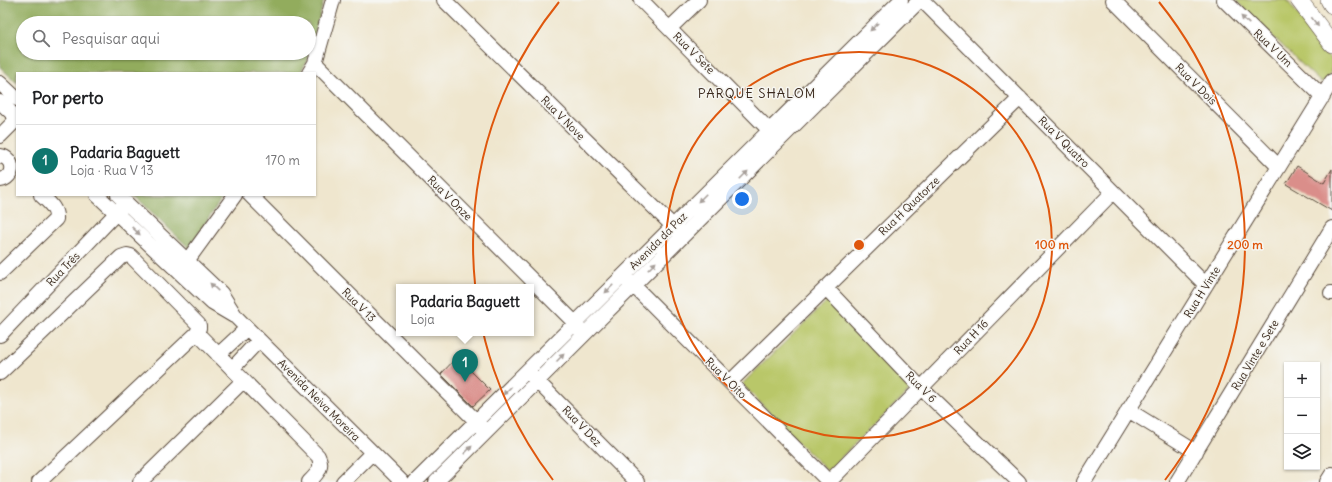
<!DOCTYPE html>
<html lang="pt">
<meta charset="utf-8">
<style>
:root{--surface:#fff;--page:#f2f2f2;--text:#202124;--muted:#757577;--line:#e0e0e0;--accent:#0f766e}
body{margin:0;font-family:Delius,sans-serif;background:var(--page);color:var(--text)}
.controls{position:absolute;right:12px;bottom:12px;display:grid;overflow:hidden;border-radius:0px;box-shadow:0 1px 3px #0004}
.controls button{width:36px;height:36px;display:grid;place-items:center;padding:0;border:0;border-bottom:1px solid var(--line);background:var(--surface);color:var(--text);font:20px sans-serif}
.you{position:absolute;left:742px;top:199px;width:14px;height:14px;margin:-10px;border:3px solid #fff;border-radius:50%;background:#1a73e8;box-shadow:0 0 0 6px #1a73e833}
.badge{display:grid;place-items:center;width:26px;height:26px;border-radius:50%;background:var(--accent);color:#fff;font-size:13px;font-weight:700}
.pin{position:absolute;translate:-50% -33px;filter:drop-shadow(0 1px 2px #0008)}
.pin::after{content:'';position:absolute;top:21px;width:14px;height:12px;background:inherit;clip-path:polygon(0 0,100% 0,50% 100%)}
.popup{position:absolute;left:396px;top:284px;width:138px;height:52px;box-sizing:border-box;display:grid;place-content:center;border-radius:0px;background:var(--surface);filter:drop-shadow(0 1px 3px #0005);font-size:13px;white-space:nowrap;color:var(--muted)}
.popup b{font-size:15px;color:var(--text)}
.popup::after{content:'';position:absolute;left:50%;top:100%;margin-left:-8px;border:8px solid transparent;border-top-color:var(--surface)}
.list{margin:0;padding:0;list-style:none}
h2{display:flex;justify-content:space-between;align-items:center;height:52px;margin:0;padding:0 16px;font-size:17px}
h2 small{font-size:13px;font-weight:400;color:var(--muted)}
.list li{display:grid;grid-template-columns:26px 1fr auto;gap:12px;align-items:center;box-sizing:border-box;height:72px;padding:0 16px;border-top:1px solid var(--line)}
.list b{display:block;font-size:15px;white-space:nowrap}
.list p{margin:0;font-size:13px;white-space:nowrap;color:var(--muted)}
.list em{font-size:13px;font-style:normal;color:var(--muted)}
.icon{flex:none;width:22px;height:22px;fill:none;stroke:currentColor;stroke-width:2;stroke-linecap:round;stroke-linejoin:round}
.map{position:relative;flex:none;width:1332px;height:482px;overflow:hidden}
.search{position:absolute;background:var(--surface);box-shadow:0 1px 3px #0004;left:16px;top:16px;width:300px;height:44px;display:flex;align-items:center;gap:10px;box-sizing:border-box;padding:0 14px;border-radius:22px;color:var(--muted);font-size:15px}
.panel{position:absolute;background:var(--surface);box-shadow:0 1px 3px #0004;left:16px;top:72px;width:300px;height:124px;border-radius:0px}
.map>svg:first-child{display:block}
.green{fill:#b9c769;stroke:#7a7844}
.forest{fill:#92ac5d;stroke:#666b3e;fill-rule:evenodd}
.building{fill:#da8e8a}
.lines{fill:none;stroke-linecap:round;stroke-linejoin:round}
.minor-casing{stroke:#564638;stroke-width:16}
.major-casing{stroke:#564638;stroke-width:18}
.minor{stroke:#fff;stroke-width:14}
.major{stroke:#fff;stroke-width:17}
.oneway{fill:#a79f9a}
.ring{fill:none;stroke:#df570d;stroke-width:2}
.labels{text-anchor:middle;dominant-baseline:central;stroke-width:3;stroke-linejoin:round;paint-order:stroke}
.street-label{font-size:11px;fill:#3b2a1e;stroke:#f6f6f2}
.quarter-label{font-size:13px;letter-spacing:1px;fill:#3b2a1e;stroke:#f6f6f2}
.centre{fill:#df570d;stroke:#f6f6f2;stroke-width:2}
.ring-label{font-size:12px;text-anchor:middle;font-weight:bold;fill:#df570d;stroke:#f6f6f2;stroke-width:3;stroke-linejoin:round;paint-order:stroke}
</style>
<div class="map">
<svg width="1332" height="482" viewBox="0 0 1332 482">
<rect width="100%" height="100%" fill="#f6f6f2"/>
<filter id="ink" filterUnits="userSpaceOnUse"><feTurbulence type="fractalNoise" baseFrequency=".025" numOctaves="2"/><feDisplacementMap in="SourceGraphic" scale="8" xChannelSelector="R" yChannelSelector="G"/><feConvolveMatrix kernelMatrix="1 2 1 2 8 2 1 2 1" color-interpolation-filters="sRGB"/></filter>
<filter id="wash" filterUnits="userSpaceOnUse"><feTurbulence type="fractalNoise" baseFrequency=".012" numOctaves="4" result="noise"/><feDisplacementMap in="SourceGraphic" scale="16" xChannelSelector="R" yChannelSelector="G"/><feGaussianBlur stdDeviation="0.9" result="paint"/><feColorMatrix in="noise" values="0 0 0 0 0 0 0 0 0 0 0 0 0 0 0 0 0 1.4 0 .05"/><feComposite in="paint" operator="in"/></filter>
<g filter="url(#wash)">
<rect width="100%" height="100%" fill="#efe6ce"/>
<path class="green" d="M 1235,0 L 1287,0 L 1332,60 C 1332,69 1331,78 1322,82 L 1319,81 Z
M 828,300 L 913,387 L 827,471 L 742,384 Z"/>
<path class="forest" d="M 0,0 L 324,0 L 308,59 L 300,73 L 17,73 L 17,83 L 0,67 ZM 23,23 L 309,23 L 309,53 L 23,53 Z
M 134,195 L 224,195 L 189,248 Z"/>
<g id="blocks">
<path class="building" d="M 1297,166 L 1324,183 L 1332,169 L 1332,211 L 1286,184 Z
M 457,357 L 490,390 L 473,406 L 441,374 Z"/>
</g>
</g>
<g filter="url(#ink)">
<use href="#blocks" fill-opacity="0" stroke="#564638" stroke-width="1"/>
<g class="lines">
<g class="minor-casing">
<path id="minor" d="M 444,0 L 680,233
M 641,0 L 776,137
M 922,0 L 1206,285
M 1113,0 L 1279,167
M 1224,0 L 1323,97
M 670,28 L 699,0
M 315,63 L 582,330
M 309,73 L 315,63 L 333,0
M 0,83 L 17,99
M 0,102 L 17,118
M 0,136 L 17,119
M 0,156 C 15,158 15,178 0,180
M 97,195 L 212,303 L 234,316
M 118,195 L 221,293 L 236,317 L 247,328 L 402,482
M 250,195 L 483,428
M 187,261 L 235,195
M 0,273 L 56,219 C 57,208 48,202 41,195
M 626,278 L 829,482
M 826,288 L 921,388 L 1019,482
M 1331,293 L 1332,293
M 197,333 L 318,456 C 324,467 317,474 309,482
M 0,335 L 123,206
M 218,355 L 247,328
M 232,369 L 259,340
M 0,373 L 121,257 L 127,255 L 131,256 L 199,325 L 199,328 L 197,333 L 39,482
M 530,374 L 637,482
M 730,382 L 1020,98
M 1128,410 L 1196,452
M 140,482 L 243,381
M 343,482 L 372,453
M 415,482 L 901,0
M 436,482 L 920,0
M 829,482 L 1113,192
M 1084,482 L 1332,81
M 1177,482 L 1332,228
M 1327,482 L 1332,474"/>
</g>
<g class="major-casing">
<path id="major" d="M 1299,0 L 1332,44
M 1329,0 L 1332,5"/>
</g>
<use href="#minor" class="minor"/>
<use href="#major" class="major"/>
</g>
<defs><path id="oneway-solid" d="M-6-.8H1V-3.2L6.5 0L1 3.2V.8H-6Z"/></defs>
<g class="oneway">
<use href="#oneway-solid" transform="translate(1245 20) rotate(-136)"/>
<use href="#oneway-solid" transform="translate(1315 22) rotate(53)"/>
<use href="#oneway-solid" transform="translate(874 27) rotate(135)"/>
<use href="#oneway-solid" transform="translate(744 175) rotate(-45)"/>
<use href="#oneway-solid" transform="translate(702 198) rotate(135)"/>
<use href="#oneway-solid" transform="translate(136 231) rotate(43)"/>
<use href="#oneway-solid" transform="translate(652 266) rotate(-45)"/>
<use href="#oneway-solid" transform="translate(214 287) rotate(-136)"/>
<use href="#oneway-solid" transform="translate(609 289) rotate(135)"/>
<use href="#oneway-solid" transform="translate(560 358) rotate(-45)"/>
<use href="#oneway-solid" transform="translate(507 391) rotate(135)"/>
<use href="#oneway-solid" transform="translate(468 450) rotate(-45)"/>
</g>
</g>
<g class="ring">
<circle cx="859" cy="245" r="193"/>
<path d="M553 480A386 386 0 0 1 559 2M1159 2A386 386 0 0 1 1165 480"/>
</g>
<g class="labels">
<g class="street-label">
<text transform="translate(1273 48) rotate(44)">Rua V Um</text>
<text transform="translate(694 53) rotate(45)">Rua V Sete</text>
<text transform="translate(1196 84) rotate(45)">Rua V Dois</text>
<text transform="translate(563 118) rotate(45)">Rua V Nove</text>
<text transform="translate(1064 142) rotate(45)">Rua V Quatro</text>
<text transform="translate(450 198) rotate(45)">Rua V Onze</text>
<text transform="translate(909 206) rotate(-44)">Rua H Quatorze</text>
<text transform="translate(658 241) rotate(-45)">Avenida da Paz</text>
<text transform="translate(63 269) rotate(-46)">Rua Três</text>
<text transform="translate(1202 292) rotate(-58)">Rua H Vinte</text>
<text transform="translate(359 305) rotate(45)">Rua V 13</text>
<text transform="translate(971 337) rotate(-46)">Rua H 16</text>
<text transform="translate(1255 355) rotate(-59)">Rua Vinte e Sete</text>
<text transform="translate(726 378) rotate(45)">Rua V Oito</text>
<text transform="translate(921 387) rotate(45)">Rua V 6</text>
<text transform="translate(319 400) rotate(45)">Avenida Neiva Moreira</text>
<text transform="translate(582 426) rotate(46)">Rua V Dez</text>
</g>
<g class="quarter-label">
<text x="757" y="93">PARQUE SHALOM</text>
</g>
</g>
<circle cx="859" cy="245" r="6" class="centre"/>
<g class="ring-label">
<text x="1052" y="249">100 m</text>
<text x="1245" y="249">200 m</text>
</g>
</svg>
<div class="controls">
<button>+</button>
<button>−</button>
<button><svg class="icon" aria-label="layers" viewBox="0 0 24 24"><path d="M12 4l9 5-9 5-9-5zM3 14l9 5 9-5"/></svg></button>
</div>
<div class="you"></div>
<div class="pin badge" style="left:465px;top:382px">1</div>
<div class="popup"><b>Padaria Baguett</b>Loja</div>
<div class="search"><svg class="icon" aria-label="search" viewBox="0 0 24 24"><circle cx="10" cy="10" r="6"/><path d="M15 15l6 6"/></svg>Pesquisar aqui</div>
<section class="panel">
<h2>Por perto<small></small></h2>
<ul class="list">
<li><span class="badge">1</span><div><b>Padaria Baguett</b><p>Loja · Rua V 13</p></div><em>170 m</em></li>
</ul>
</section>
</div>
